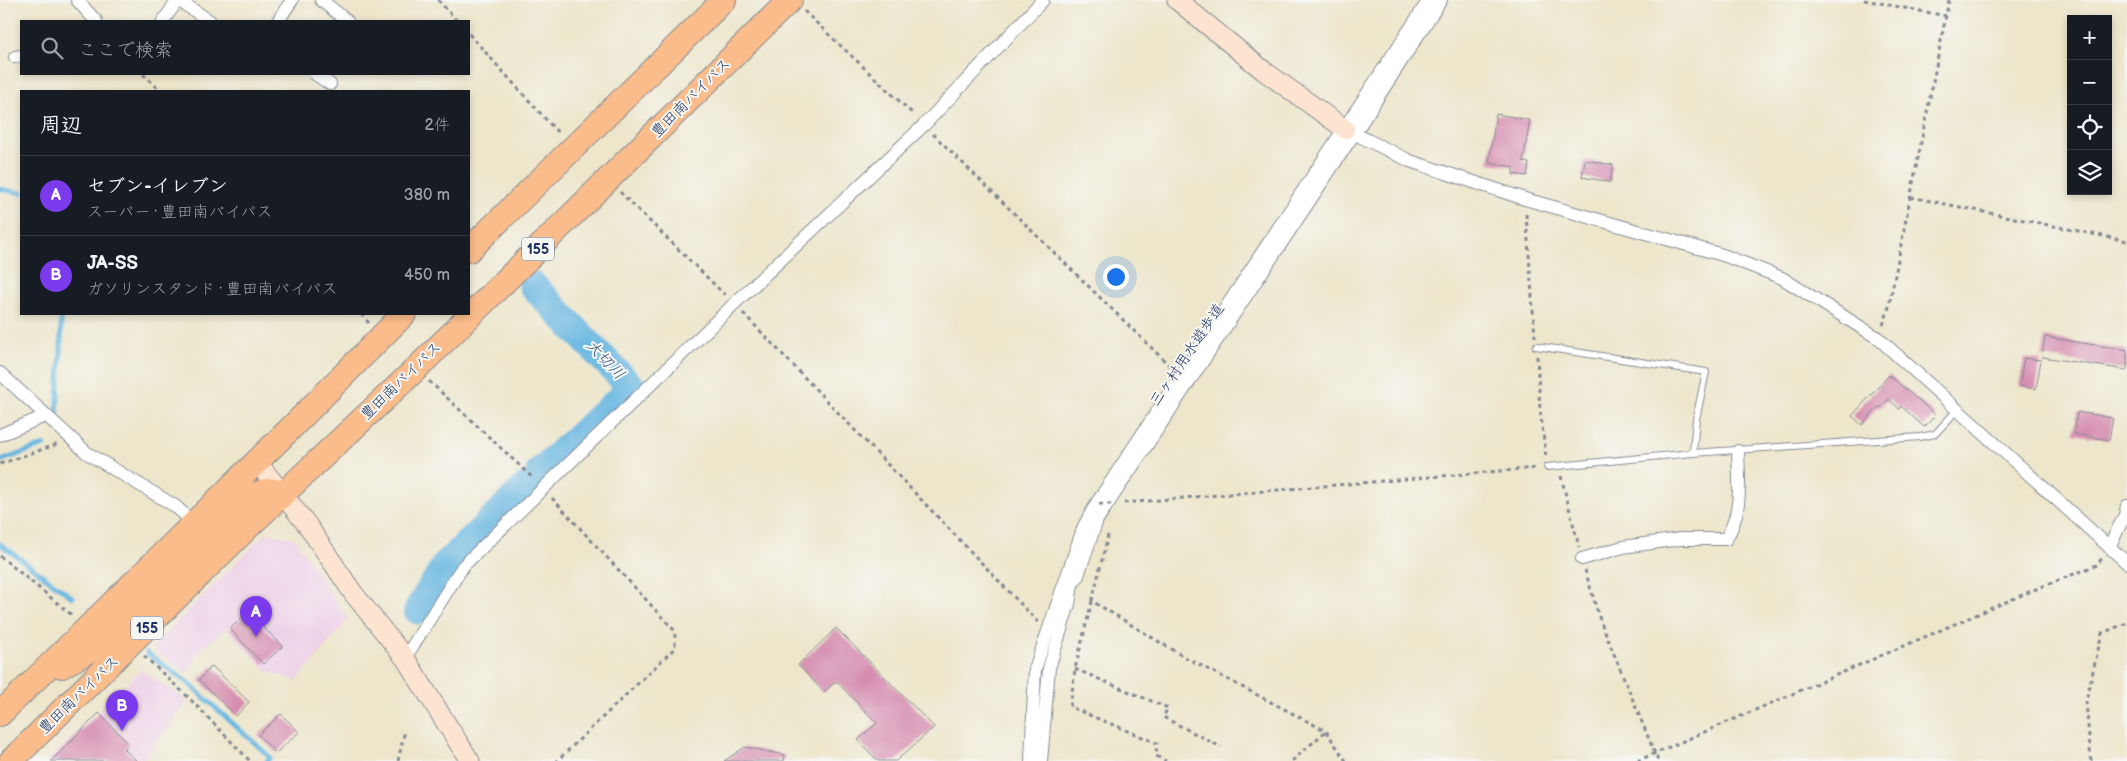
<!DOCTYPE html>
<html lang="ja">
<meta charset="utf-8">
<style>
:root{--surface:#171b24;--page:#242831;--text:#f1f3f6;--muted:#9ea1a6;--line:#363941;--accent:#7c3aed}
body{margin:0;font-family:"Balsamiq Sans","Klee One",sans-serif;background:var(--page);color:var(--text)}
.controls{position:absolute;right:15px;top:15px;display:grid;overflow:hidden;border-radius:0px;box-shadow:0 2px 8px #0003}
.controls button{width:45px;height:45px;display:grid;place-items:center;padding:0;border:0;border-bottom:1px solid var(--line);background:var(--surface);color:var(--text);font:25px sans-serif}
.you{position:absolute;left:1115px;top:276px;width:18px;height:18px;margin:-12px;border:4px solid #fff;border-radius:50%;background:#1a73e8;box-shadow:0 0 0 8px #1a73e833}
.badge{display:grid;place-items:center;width:32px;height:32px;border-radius:50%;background:var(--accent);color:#fff;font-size:16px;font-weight:700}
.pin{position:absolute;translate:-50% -41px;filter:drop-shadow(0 1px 2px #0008)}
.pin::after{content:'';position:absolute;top:26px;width:18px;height:15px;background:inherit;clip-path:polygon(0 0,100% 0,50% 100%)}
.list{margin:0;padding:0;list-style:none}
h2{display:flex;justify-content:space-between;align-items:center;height:65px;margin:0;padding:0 20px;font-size:21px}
h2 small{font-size:16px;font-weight:400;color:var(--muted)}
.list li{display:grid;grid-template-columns:32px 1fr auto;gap:15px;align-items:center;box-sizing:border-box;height:80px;padding:0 20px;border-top:1px solid var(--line)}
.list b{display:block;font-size:19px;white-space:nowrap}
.list p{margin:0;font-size:16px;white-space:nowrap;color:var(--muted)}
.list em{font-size:16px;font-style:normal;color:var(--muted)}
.icon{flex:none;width:28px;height:28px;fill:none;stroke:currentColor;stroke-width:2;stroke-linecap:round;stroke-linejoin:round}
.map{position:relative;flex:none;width:2127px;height:761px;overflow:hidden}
.search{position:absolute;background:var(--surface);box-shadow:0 2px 8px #0003;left:20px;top:20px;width:450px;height:55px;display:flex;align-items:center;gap:12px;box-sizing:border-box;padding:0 18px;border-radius:0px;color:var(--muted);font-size:19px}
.panel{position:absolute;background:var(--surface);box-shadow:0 2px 8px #0003;left:20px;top:90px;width:450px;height:225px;border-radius:0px}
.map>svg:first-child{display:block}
.built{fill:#eed0e8}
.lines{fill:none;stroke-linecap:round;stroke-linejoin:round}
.stream{stroke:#66b6e1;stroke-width:5}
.river{stroke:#66b6e1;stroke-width:29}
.building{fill:#d68eb0}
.lane-casing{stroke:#848a94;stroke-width:8}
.street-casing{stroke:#848a94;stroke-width:14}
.secondary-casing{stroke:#848a94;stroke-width:21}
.highway-casing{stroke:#848a94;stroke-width:26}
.path{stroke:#848a94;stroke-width:3;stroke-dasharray:4 4;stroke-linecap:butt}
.lane{stroke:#fff;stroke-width:6}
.street{stroke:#fff;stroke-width:12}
.secondary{stroke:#fde4d1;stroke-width:19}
.highway{stroke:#fabc8b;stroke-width:24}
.path-bridge{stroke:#848a94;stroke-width:3;stroke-dasharray:4 4;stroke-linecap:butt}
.labels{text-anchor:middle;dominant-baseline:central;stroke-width:4;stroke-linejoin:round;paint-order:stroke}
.shield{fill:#f6f6f2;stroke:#5d6b8a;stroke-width:1}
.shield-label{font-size:14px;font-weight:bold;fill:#1b2f5e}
.street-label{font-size:15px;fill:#1b2f5e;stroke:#f6f6f2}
.water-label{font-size:16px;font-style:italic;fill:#325885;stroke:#f6f6f2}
</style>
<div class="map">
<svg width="2127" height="761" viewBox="0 0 2127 761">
<rect width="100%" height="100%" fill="#f6f6f2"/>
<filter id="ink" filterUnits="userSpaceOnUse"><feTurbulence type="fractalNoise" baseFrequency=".02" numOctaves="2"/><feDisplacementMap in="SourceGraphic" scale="10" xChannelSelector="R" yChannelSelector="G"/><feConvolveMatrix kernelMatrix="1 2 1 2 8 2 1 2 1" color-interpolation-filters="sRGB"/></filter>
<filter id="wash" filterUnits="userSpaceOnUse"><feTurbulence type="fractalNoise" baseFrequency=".0096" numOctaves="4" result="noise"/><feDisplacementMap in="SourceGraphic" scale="20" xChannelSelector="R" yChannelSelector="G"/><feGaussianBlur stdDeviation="1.12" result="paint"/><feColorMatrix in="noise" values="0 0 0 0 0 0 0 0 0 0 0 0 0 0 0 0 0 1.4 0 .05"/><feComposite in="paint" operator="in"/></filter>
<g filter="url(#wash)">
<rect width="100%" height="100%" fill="#ede6cb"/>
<path class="built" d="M 266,533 L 294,538 L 348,619 L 297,681 L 267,671 L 225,628 L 198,653 L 187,673 L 151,648 Z
M 141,670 L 188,701 L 142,761 L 48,761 Z"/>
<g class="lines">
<path class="stream" d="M 0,189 L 21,193
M 57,415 L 61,350 L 61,314
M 0,461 L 44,445
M 0,544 L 72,597
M 147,653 L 187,682 L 270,757 L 267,761"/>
<path class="river" d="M 533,286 L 632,388 L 540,472
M 418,610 L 445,566 L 526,487"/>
</g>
<g id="blocks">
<path class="building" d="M 1496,114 L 1530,120 L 1523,162 L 1529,163 L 1527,176 L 1513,174 L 1514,167 L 1489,163 Z
M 1585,160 L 1613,165 L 1610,182 L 1582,177 Z
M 2045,337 L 2127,350 L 2127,370 L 2042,357 Z
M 2024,358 L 2041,360 L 2036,389 L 2019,386 Z
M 1889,375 L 1936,415 L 1924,427 L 1901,406 L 1899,409 L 1889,399 L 1880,408 L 1878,407 L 1862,425 L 1852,416 Z
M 2077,412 L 2113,418 L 2109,440 L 2074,434 Z
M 247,612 L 283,646 L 263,664 L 230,629 Z
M 836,628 L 934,727 L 896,761 L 878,761 L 858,740 L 877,723 L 836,681 L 824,692 L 798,665 Z
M 212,666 L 249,702 L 236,716 L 199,680 Z
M 99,713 L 129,744 L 124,749 L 137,761 L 51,761 Z
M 281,714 L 299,732 L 276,753 L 258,735 Z
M 745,747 L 785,755 L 784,761 L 724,761 Z"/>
</g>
</g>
<g filter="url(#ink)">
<use href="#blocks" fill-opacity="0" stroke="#848a94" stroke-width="1"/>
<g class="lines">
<g class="lane-casing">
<path id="lane" d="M 1536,346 L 1706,372 L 1696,419 L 1693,453
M 1547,467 L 1693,453 L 1920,437 L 1935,434 L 1958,409"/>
</g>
<g class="street-casing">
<path id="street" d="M 77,0 L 96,21
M 178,0 L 210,21
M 321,0 L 347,21
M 163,21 L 178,0
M 278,21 L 292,0
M 15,57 L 21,56
M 315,74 L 330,84
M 1345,129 L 1410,161 L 1525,199 L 1723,255 L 1782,278 L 1878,338 L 2127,563
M 0,373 L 87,453 L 175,506 L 194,523
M 0,435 L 45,416
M 2109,547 L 2125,515 L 2127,506
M 1582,559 L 1623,547 L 1680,539 L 1726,539 C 1743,510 1739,483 1738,451
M 405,658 L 463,566 L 734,304 L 924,125 L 1043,0
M 1031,761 L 1035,669 L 1084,526 L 1096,504 L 1429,0
M 1041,761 L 1049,668 L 1069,604 L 1072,584 L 1077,578 L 1097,520 L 1354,134 L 1441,0"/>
</g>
<g class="secondary-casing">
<path id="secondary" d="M 1177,0 L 1264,71 L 1345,129
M 257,462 L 308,526 L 353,593 L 405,658 L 470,761"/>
</g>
<g class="highway-casing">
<path id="highway" d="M 469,250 L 724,0
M 62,666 L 90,650 L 119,627 L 253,496 C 263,490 272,488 282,494
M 0,714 L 290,429 L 404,314
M 11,761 L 251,524 L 416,369 L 790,0"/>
</g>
<path class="path" d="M 438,0 L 457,21
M 1864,0 L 1946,16
M 804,11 L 914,115
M 469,34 L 560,135
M 143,74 L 161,91
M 933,134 L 1171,367
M 620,192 L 725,295
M 1911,197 L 2127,241
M 1526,214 L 1535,337
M 743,313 L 1038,622
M 361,314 L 369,323
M 1883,325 L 1888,311 L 1949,0
M 1537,356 L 1540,410 L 1546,457
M 429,381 L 534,479
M 0,464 L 58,444
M 1561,476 L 1579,547
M 552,498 L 675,631 L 675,648 L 557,761
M 1124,503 L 1536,468
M 1108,535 L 1092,601 L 1181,655 L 1326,731 L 1346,761
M 0,556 L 73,616
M 1585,570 L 1600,620 L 1658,761
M 1092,601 L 1075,669 L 1070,707 L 1157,743 L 1156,756 L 1166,761
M 144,656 L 188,697 L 250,761
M 1075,669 L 1168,708 L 1163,717 L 1221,747
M 398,761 L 405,730
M 1292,761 L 1326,731
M 1637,761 L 2036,589 L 2097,565 L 2102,558
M 2091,761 L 2086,701 L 2102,633 L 2127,623"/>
<use href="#lane" class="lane"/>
<use href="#street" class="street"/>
<use href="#secondary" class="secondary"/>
<use href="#highway" class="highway"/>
<path class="path-bridge" d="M 1099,504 L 1115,504"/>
</g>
</g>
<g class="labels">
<g class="shield">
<rect x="522" y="237.5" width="32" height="23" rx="4"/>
<rect x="131" y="616.5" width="32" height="23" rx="4"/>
</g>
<g class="shield-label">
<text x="538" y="249">155</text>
<text x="147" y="628">155</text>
</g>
<g class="street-label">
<text transform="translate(691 98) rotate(-45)">豊田南バイパス</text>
<text transform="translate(1187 355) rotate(-56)">三ヶ村用水遊歩道</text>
<text transform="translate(401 381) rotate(-44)">豊田南バイパス</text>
<text transform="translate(79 695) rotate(-44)">豊田南バイパス</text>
</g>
<g class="water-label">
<text transform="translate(605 360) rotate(46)">大切川</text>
</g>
</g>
</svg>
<div class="controls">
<button>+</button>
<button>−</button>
<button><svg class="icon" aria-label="locate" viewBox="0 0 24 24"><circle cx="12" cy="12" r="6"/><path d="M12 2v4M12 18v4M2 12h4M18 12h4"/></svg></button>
<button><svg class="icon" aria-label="layers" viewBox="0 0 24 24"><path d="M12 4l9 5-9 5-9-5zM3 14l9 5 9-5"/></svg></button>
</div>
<div class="you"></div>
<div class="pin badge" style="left:256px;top:637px">A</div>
<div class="pin badge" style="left:122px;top:731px">B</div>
<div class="search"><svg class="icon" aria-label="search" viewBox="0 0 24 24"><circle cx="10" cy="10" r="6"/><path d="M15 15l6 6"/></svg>ここで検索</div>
<section class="panel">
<h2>周辺<small>2件</small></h2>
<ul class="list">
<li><span class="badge">A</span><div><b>セブン-イレブン</b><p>スーパー · 豊田南バイパス</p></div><em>380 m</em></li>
<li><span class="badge">B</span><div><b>JA-SS</b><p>ガソリンスタンド · 豊田南バイパス</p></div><em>450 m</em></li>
</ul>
</section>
</div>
